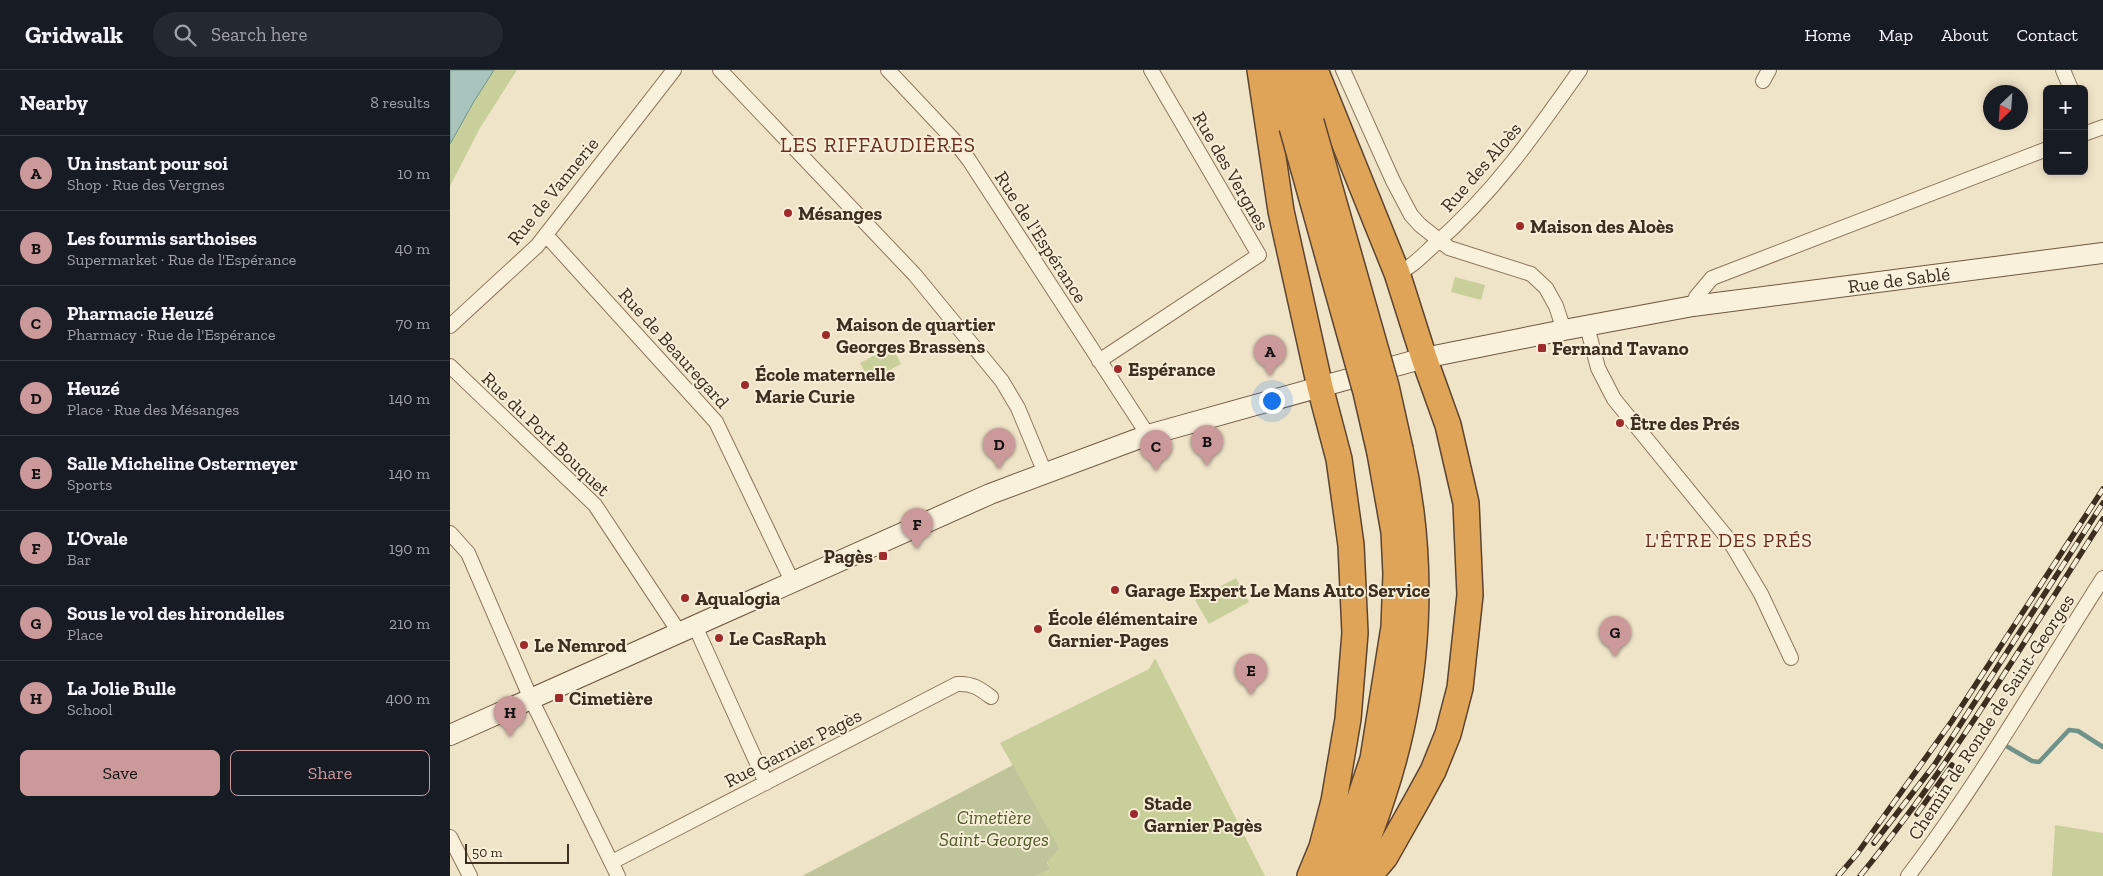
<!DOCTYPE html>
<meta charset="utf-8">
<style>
:root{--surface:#171b24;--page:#242831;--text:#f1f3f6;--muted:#9ea1a6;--line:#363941;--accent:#cc999b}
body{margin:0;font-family:"Zilla Slab",serif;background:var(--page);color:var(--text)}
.controls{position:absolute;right:15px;top:15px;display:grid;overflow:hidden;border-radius:8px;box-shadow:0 2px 8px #0003}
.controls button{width:45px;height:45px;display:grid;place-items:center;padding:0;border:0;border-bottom:1px solid var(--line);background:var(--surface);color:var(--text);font:25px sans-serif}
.compass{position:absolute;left:1533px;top:15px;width:45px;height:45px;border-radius:50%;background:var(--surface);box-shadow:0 2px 8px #0003;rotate:205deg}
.scale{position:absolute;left:15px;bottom:12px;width:104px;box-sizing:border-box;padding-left:5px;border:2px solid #3d2e20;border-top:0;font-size:14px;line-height:18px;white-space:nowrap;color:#3d2e20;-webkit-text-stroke:4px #f7eed8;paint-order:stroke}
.you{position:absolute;left:821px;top:330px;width:18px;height:18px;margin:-12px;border:4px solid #fff;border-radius:50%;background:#1a73e8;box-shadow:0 0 0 8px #1a73e833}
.badge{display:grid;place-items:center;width:32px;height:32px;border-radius:50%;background:var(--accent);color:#111;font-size:16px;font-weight:700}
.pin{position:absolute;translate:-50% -41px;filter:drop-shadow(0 1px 2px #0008)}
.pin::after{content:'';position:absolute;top:26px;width:18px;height:15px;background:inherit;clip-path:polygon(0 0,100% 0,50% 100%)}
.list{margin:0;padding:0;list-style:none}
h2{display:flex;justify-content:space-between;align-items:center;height:65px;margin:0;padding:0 20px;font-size:21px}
h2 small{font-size:16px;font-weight:400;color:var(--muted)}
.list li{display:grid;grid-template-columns:32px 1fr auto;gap:15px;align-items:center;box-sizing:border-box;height:75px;padding:0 20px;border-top:1px solid var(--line)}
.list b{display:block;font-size:19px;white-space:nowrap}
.list p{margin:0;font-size:16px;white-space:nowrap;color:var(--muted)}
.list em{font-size:16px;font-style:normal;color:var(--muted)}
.actions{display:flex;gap:10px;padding:15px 20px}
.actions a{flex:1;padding:11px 0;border:1px solid var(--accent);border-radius:8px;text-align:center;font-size:18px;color:var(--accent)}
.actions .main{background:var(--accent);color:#111}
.icon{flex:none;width:28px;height:28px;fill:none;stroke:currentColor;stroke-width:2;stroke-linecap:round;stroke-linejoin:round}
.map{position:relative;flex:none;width:1653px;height:806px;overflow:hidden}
header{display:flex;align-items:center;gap:30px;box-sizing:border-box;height:70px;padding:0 25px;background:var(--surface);border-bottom:1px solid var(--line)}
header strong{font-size:24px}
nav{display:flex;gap:28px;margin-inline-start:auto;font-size:18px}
.search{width:350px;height:45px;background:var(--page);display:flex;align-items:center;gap:12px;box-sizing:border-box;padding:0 18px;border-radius:28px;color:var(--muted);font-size:19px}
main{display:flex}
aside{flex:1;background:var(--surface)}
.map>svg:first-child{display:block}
.green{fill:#c9cf9b}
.cemetery{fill:#bfc49a}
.water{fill:#a9c4bc;stroke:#6f938a}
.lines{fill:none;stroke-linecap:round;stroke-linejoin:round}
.stream{stroke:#6f938a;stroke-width:4.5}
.street-casing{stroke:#8d765c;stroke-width:16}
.secondary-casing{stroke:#6f573f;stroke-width:22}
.highway-casing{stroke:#5b4430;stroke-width:28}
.street{stroke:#faf1dc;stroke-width:14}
.secondary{stroke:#faf1dc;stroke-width:20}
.highway{stroke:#e0a458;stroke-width:25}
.rail-casing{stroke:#3d2e20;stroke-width:5.5}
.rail{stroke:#f7eed8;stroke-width:4;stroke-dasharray:11;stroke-linecap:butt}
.highway-bridge-casing{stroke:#5b4430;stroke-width:28;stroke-linecap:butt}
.highway-bridge{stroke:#e0a458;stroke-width:25}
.poi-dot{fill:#9e2a2b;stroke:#f7eed8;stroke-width:2}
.labels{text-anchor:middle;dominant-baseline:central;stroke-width:4;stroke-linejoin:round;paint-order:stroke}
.street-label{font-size:19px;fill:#3d2e20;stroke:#f7eed8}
.poi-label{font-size:19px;font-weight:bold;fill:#3d2e20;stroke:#f7eed8;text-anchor:start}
.park-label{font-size:19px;font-style:italic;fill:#4d5a26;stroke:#f7eed8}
.neighbourhood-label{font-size:20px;letter-spacing:1px;fill:#6b2e1e;stroke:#f7eed8}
.quarter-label{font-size:21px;letter-spacing:1px;fill:#6b2e1e;stroke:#f7eed8}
</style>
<header>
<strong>Gridwalk</strong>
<div class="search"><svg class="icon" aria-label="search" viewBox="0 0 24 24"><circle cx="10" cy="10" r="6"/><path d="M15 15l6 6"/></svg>Search here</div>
<nav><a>Home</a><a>Map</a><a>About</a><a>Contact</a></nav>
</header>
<main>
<aside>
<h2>Nearby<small>8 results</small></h2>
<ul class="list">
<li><span class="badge">A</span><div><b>Un instant pour soi</b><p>Shop · Rue des Vergnes</p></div><em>10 m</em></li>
<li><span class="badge">B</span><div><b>Les fourmis sarthoises</b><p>Supermarket · Rue de l'Espérance</p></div><em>40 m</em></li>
<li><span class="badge">C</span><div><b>Pharmacie Heuzé</b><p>Pharmacy · Rue de l'Espérance</p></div><em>70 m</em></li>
<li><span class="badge">D</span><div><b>Heuzé</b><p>Place · Rue des Mésanges</p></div><em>140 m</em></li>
<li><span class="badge">E</span><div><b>Salle Micheline Ostermeyer</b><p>Sports</p></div><em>140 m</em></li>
<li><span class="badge">F</span><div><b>L'Ovale</b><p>Bar</p></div><em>190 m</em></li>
<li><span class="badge">G</span><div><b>Sous le vol des hirondelles</b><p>Place</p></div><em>210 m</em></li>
<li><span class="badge">H</span><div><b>La Jolie Bulle</b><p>School</p></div><em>400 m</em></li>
</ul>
<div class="actions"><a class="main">Save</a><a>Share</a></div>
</aside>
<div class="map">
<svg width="1653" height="806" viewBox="0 0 1653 806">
<rect width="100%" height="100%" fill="#f0e4c8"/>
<path class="green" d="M 44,0 L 67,0 L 30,58 L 0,116 L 0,74 L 23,33 Z
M 1005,207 L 1035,215 L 1031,230 L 1001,222 Z
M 442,276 L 451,294 L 420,311 L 410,293 Z
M 786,508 L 799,532 L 759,554 L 745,530 Z
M 705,588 L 815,806 L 586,806 L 600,799 L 563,696 L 550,673 L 699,599 Z
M 1605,755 L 1653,763 L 1653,806 L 1602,806 Z"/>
<path class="cemetery" d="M 563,695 L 609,779 L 597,792 L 600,799 L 586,806 L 352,806 Z"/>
<path class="water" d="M 0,0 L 44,0 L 23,33 L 0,74 Z"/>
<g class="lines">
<path class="stream" d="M 1558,677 L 1582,691 L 1589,692 L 1619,660 L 1628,661 L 1653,677"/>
<g class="street-casing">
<path id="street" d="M 270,0 L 465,205 L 552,311 L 568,338 L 595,403
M 438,0 L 502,68 L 519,90 L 698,365
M 893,0 L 943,111 L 961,145 L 970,155 L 999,178 L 1081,204 L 1096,218 L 1106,236 L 1114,260
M 1613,0 L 1621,19
M 1313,11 L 1319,0
M 1634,64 L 1653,57
M 96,165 L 266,352 L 342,511
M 947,203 C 961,198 972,186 983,176 C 1043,124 1085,64 1130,0
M 1243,236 L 1246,227 L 1262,208 L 1597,79
M 0,256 L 87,176 L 224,0
M 1137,256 L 1148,298 L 1164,329 L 1279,470 L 1311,524 L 1341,588
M 649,291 L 809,185 L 701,0
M 0,296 L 145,435 L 229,562
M 0,463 L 18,483 L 81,629 L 168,806
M 245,556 L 316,713
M 0,767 L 20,806
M 162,792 L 507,614 C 522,613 529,618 541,627
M 1458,806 C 1530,711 1589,608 1653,508"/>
</g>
<g class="secondary-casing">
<g id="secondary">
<path id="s1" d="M 0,665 L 540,424 L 698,365 L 974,288 L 1114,260 L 1243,236 L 1653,183"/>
</g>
</g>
<g class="highway-casing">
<path id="highway" d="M 810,0 L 831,141 L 870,317 L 889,389 L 901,475 L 905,563 L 898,649 L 884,731 L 872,777 L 860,806
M 826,0 L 842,57
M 848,0 L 861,52
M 865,0 L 947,203 L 974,288 L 998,355 L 1016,433 L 1020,525 L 1010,618 L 998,664 L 983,701 L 966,732 L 935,787 L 919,806
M 877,806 L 887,789 L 906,740 L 923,689 L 944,557 L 946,504 L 944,462 L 930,383
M 901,806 C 914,781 924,753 933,725 C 970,613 976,494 950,379"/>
</g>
<use href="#street" class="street"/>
<use href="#secondary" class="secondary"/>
<use href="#highway" class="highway"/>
<g class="rail-casing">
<path id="rail" d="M 1467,744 L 1502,695
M 1424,773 L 1485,694 L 1653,433
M 1388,806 L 1407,784 L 1502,651 L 1653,419
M 1410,806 C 1501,695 1575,570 1653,449"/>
</g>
<use href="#rail" class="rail"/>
<g class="highway-bridge-casing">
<path id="highway-bridge" d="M 861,52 L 936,316 L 950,379
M 842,57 L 916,322 L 930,383"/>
</g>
<use href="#highway-bridge" class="highway-bridge"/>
</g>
<g class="poi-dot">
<circle cx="338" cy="143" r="5"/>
<circle cx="1070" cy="156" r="5"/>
<circle cx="376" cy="265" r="5"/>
<rect x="1087" y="273" width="10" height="10" rx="2.5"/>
<circle cx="668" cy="299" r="5"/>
<circle cx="295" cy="315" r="5"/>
<circle cx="1170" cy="353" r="5"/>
<rect x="428" y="481" width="10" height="10" rx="2.5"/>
<circle cx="665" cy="520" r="5"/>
<circle cx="235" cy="528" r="5"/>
<circle cx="588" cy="559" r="5"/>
<circle cx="269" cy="568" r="5"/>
<circle cx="74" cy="575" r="5"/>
<rect x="104" y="623" width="10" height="10" rx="2.5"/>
<circle cx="684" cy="744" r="5"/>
</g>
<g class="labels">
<g class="street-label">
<text transform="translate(1031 97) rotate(-49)">Rue des Aloès</text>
<text transform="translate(781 101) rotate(60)">Rue des Vergnes</text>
<text transform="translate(103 121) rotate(-51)">Rue de Vannerie</text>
<text transform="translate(591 167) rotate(57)">Rue de l'Espérance</text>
<text stroke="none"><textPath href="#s1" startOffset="1528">Rue de Sablé</textPath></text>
<text transform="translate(224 278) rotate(48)">Rue de Beauregard</text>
<text transform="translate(96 364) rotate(44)">Rue du Port Bouquet</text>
<text transform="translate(1541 647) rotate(-57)">Chemin de Ronde de Saint-Georges</text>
<text transform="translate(343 678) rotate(-27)">Rue Garnier Pagès</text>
</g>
<g class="poi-label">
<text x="348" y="143">Mésanges</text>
<text x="1080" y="156">Maison des Aloès</text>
<text x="386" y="254">Maison de quartier<tspan x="386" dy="22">Georges Brassens</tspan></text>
<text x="1102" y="278">Fernand Tavano</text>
<text x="678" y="299">Espérance</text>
<text x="305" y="304">École maternelle<tspan x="305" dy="22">Marie Curie</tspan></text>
<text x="1180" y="353">Être des Prés</text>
<text x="423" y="486" text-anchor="end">Pagès</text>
<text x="675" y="520">Garage Expert Le Mans Auto Service</text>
<text x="245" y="528">Aqualogia</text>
<text x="598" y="548">École élémentaire<tspan x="598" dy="22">Garnier-Pages</tspan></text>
<text x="279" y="568">Le CasRaph</text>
<text x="84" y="575">Le Nemrod</text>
<text x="119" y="628">Cimetière</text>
<text x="694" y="733">Stade<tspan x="694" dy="22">Garnier Pagès</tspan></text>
</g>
<g class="park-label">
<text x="544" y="747">Cimetière<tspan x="544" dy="22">Saint-Georges</tspan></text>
</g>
<g class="neighbourhood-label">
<text x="1279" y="470">L'ÊTRE DES PRÉS</text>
</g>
<g class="quarter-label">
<text x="428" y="74">LES RIFFAUDIÈRES</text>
</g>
</g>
</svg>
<div class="controls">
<button>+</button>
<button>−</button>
</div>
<svg class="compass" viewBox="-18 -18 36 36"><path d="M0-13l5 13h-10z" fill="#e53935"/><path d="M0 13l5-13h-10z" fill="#9ea1a6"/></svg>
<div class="scale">50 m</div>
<div class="you"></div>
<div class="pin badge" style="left:820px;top:306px">A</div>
<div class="pin badge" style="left:757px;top:396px">B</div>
<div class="pin badge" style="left:706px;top:401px">C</div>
<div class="pin badge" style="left:549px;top:399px">D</div>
<div class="pin badge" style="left:801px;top:625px">E</div>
<div class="pin badge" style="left:467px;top:479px">F</div>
<div class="pin badge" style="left:1165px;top:587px">G</div>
<div class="pin badge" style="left:60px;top:667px">H</div>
</div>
</main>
